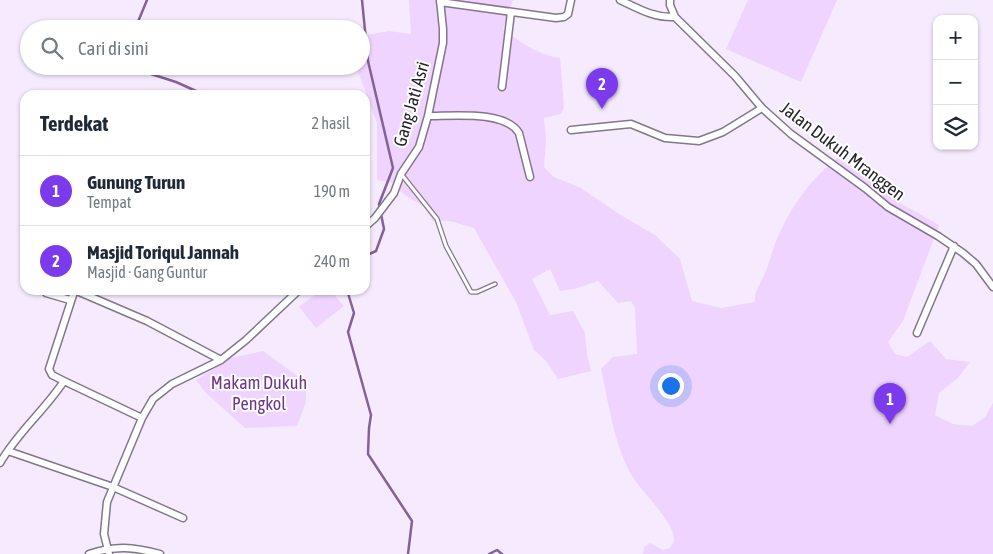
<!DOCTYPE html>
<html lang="id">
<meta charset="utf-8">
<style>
:root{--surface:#fff;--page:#f6f6f7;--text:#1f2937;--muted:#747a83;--line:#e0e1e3;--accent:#7c3aed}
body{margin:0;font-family:"Asap Condensed",sans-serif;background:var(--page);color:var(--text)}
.controls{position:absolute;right:15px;top:15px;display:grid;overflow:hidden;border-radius:10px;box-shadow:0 1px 4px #0004}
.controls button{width:45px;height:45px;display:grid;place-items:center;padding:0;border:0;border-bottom:1px solid var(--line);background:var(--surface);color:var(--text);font:25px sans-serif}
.you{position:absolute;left:670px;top:385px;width:18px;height:18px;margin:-12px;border:4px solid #fff;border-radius:50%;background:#1a73e8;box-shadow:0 0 0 8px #1a73e833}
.badge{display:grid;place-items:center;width:32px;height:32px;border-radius:50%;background:var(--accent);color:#fff;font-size:16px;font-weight:700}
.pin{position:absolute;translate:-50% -41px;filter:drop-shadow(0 1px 2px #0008)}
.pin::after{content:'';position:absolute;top:26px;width:18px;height:15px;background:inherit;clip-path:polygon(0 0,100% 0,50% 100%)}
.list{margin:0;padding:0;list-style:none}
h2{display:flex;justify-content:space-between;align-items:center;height:65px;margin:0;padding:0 20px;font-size:21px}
h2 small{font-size:16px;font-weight:400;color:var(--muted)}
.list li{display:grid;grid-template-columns:32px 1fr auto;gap:15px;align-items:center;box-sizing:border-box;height:70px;padding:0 20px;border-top:1px solid var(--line)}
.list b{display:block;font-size:19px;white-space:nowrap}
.list p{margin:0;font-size:16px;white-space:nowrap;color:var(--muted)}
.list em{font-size:16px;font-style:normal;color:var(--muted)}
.icon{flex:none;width:28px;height:28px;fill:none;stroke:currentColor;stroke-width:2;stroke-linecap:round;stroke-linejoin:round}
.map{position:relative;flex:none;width:993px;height:554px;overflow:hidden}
.search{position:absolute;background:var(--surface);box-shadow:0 1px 4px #0004;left:20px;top:20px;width:350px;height:55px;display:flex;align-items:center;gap:12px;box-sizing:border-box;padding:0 18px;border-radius:28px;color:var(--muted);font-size:19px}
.panel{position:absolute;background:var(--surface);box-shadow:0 1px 4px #0004;left:20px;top:90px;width:350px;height:205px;border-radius:15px}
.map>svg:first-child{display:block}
.green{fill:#eed4fe}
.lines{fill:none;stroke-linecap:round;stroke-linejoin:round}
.stream{stroke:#846198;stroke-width:2.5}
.service-casing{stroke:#83778b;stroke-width:5.5}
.minor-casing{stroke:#83778b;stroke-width:9}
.service{stroke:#fff;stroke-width:3}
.minor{stroke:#fff;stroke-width:6}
.labels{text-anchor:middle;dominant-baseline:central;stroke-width:4;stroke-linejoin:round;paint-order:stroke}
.street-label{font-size:18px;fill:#28232b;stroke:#fff}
.park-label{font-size:18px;fill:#70348e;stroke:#fff}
</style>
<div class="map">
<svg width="993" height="554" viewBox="0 0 993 554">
<rect width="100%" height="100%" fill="#f6ebfe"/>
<path class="green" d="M 409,0 L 513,0 L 503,29 C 520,42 538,55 560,58 L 564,107 L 561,114 L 544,118 L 546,139 L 544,167 L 554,177 L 581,188 L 619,214 L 655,235 L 680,259 L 692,301 L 721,308 L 755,302 C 754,290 761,284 765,273 C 769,264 771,254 775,244 C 788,210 809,181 837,158 L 902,204 L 939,225 L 903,321 L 888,342 L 895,354 L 907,357 L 930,341 L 946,359 L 970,362 L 958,378 L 939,393 L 935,415 L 953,424 L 972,426 L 985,417 L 993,403 L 993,554 L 643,554 L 644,547 L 650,543 L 663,550 L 670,548 C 670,547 674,542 674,541 C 677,527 646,495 637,483 C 615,454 609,404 601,369 L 613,357 L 637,354 L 635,308 L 631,301 L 618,303 L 598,281 L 574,289 L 560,291 L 550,269 L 532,279 L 550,315 L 573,311 L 585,333 L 587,354 L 591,371 L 558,379 L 546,361 L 534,350 L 516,302 L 474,228 L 450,221 L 433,221 L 424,207 L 402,193 L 394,183 L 377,180 L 377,123 L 356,66 L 361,66 L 361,36 L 389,31 L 411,34 Z
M 748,0 L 837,0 L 801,82 L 726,49 Z
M 321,290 L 330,290 L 344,306 L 316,328 L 299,307 Z
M 263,351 L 306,382 L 306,402 L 297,426 L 245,428 L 206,393 L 196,380 L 231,358 Z"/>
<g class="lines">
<path class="stream" d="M 362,0 L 368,61 L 393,168 L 379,204 L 380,209
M 135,29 L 147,0
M 138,66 L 151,74 L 176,82 L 205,95
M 365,256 L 376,251 L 384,229 L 381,214
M 347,290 L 354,313 L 348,332 L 371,415 L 369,428 L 368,454 L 412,521 L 408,554
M 489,554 L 497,550 L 502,554"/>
<g class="service-casing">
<path id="service" d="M 402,175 L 437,219 L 446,246 L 471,292 L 477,292 L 495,284"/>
</g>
<g class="minor-casing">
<path id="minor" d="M 620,0 C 639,9 654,18 675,17
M 670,0 L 670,5 L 675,17 L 735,76 L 762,108 L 791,134 L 865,188 L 888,207 L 938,236 L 963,253 L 976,264 L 993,287
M 440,2 L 556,18 L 564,17 L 568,14 L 571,0
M 502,87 L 511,12
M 428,116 C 452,116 505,110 519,133 L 530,177
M 571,130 L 631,124 L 665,138 L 699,141 L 723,132 L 762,108
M 365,227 L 375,218 L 394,193 L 401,174 L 419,147 L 428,116 L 443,43 L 443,29 L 440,0
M 46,293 L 70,300
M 917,333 L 954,246
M 142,418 L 64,381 L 52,375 L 49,369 L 74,292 L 77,291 L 147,321 L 221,360
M 8,451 L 113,487 L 183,518
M 0,463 C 17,433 45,410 64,381
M 89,554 C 116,545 133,547 160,554
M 109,554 L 104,534 L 107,502 L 142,418 L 153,399 L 172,384 L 221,360 L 246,340 L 299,290"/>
</g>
<use href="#service" class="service"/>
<use href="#minor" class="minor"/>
</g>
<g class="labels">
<g class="street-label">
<text transform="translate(411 104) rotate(-74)">Gang Jati Asri</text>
<text transform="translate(843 151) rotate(37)">Jalan Dukuh Mranggen</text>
</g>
<g class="park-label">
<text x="259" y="382">Makam Dukuh<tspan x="259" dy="21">Pengkol</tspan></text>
</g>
</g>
</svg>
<div class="controls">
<button>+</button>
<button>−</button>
<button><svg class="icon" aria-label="layers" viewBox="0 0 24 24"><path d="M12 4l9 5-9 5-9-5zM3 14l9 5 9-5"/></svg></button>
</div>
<div class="you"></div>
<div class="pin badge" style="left:890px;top:424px">1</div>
<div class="pin badge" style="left:602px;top:109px">2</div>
<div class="search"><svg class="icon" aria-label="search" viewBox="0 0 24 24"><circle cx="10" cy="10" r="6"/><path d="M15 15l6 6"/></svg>Cari di sini</div>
<section class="panel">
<h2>Terdekat<small>2 hasil</small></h2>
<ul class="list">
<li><span class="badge">1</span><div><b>Gunung Turun</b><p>Tempat</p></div><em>190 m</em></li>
<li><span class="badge">2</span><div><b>Masjid Toriqul Jannah</b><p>Masjid · Gang Guntur</p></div><em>240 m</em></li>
</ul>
</section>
</div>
